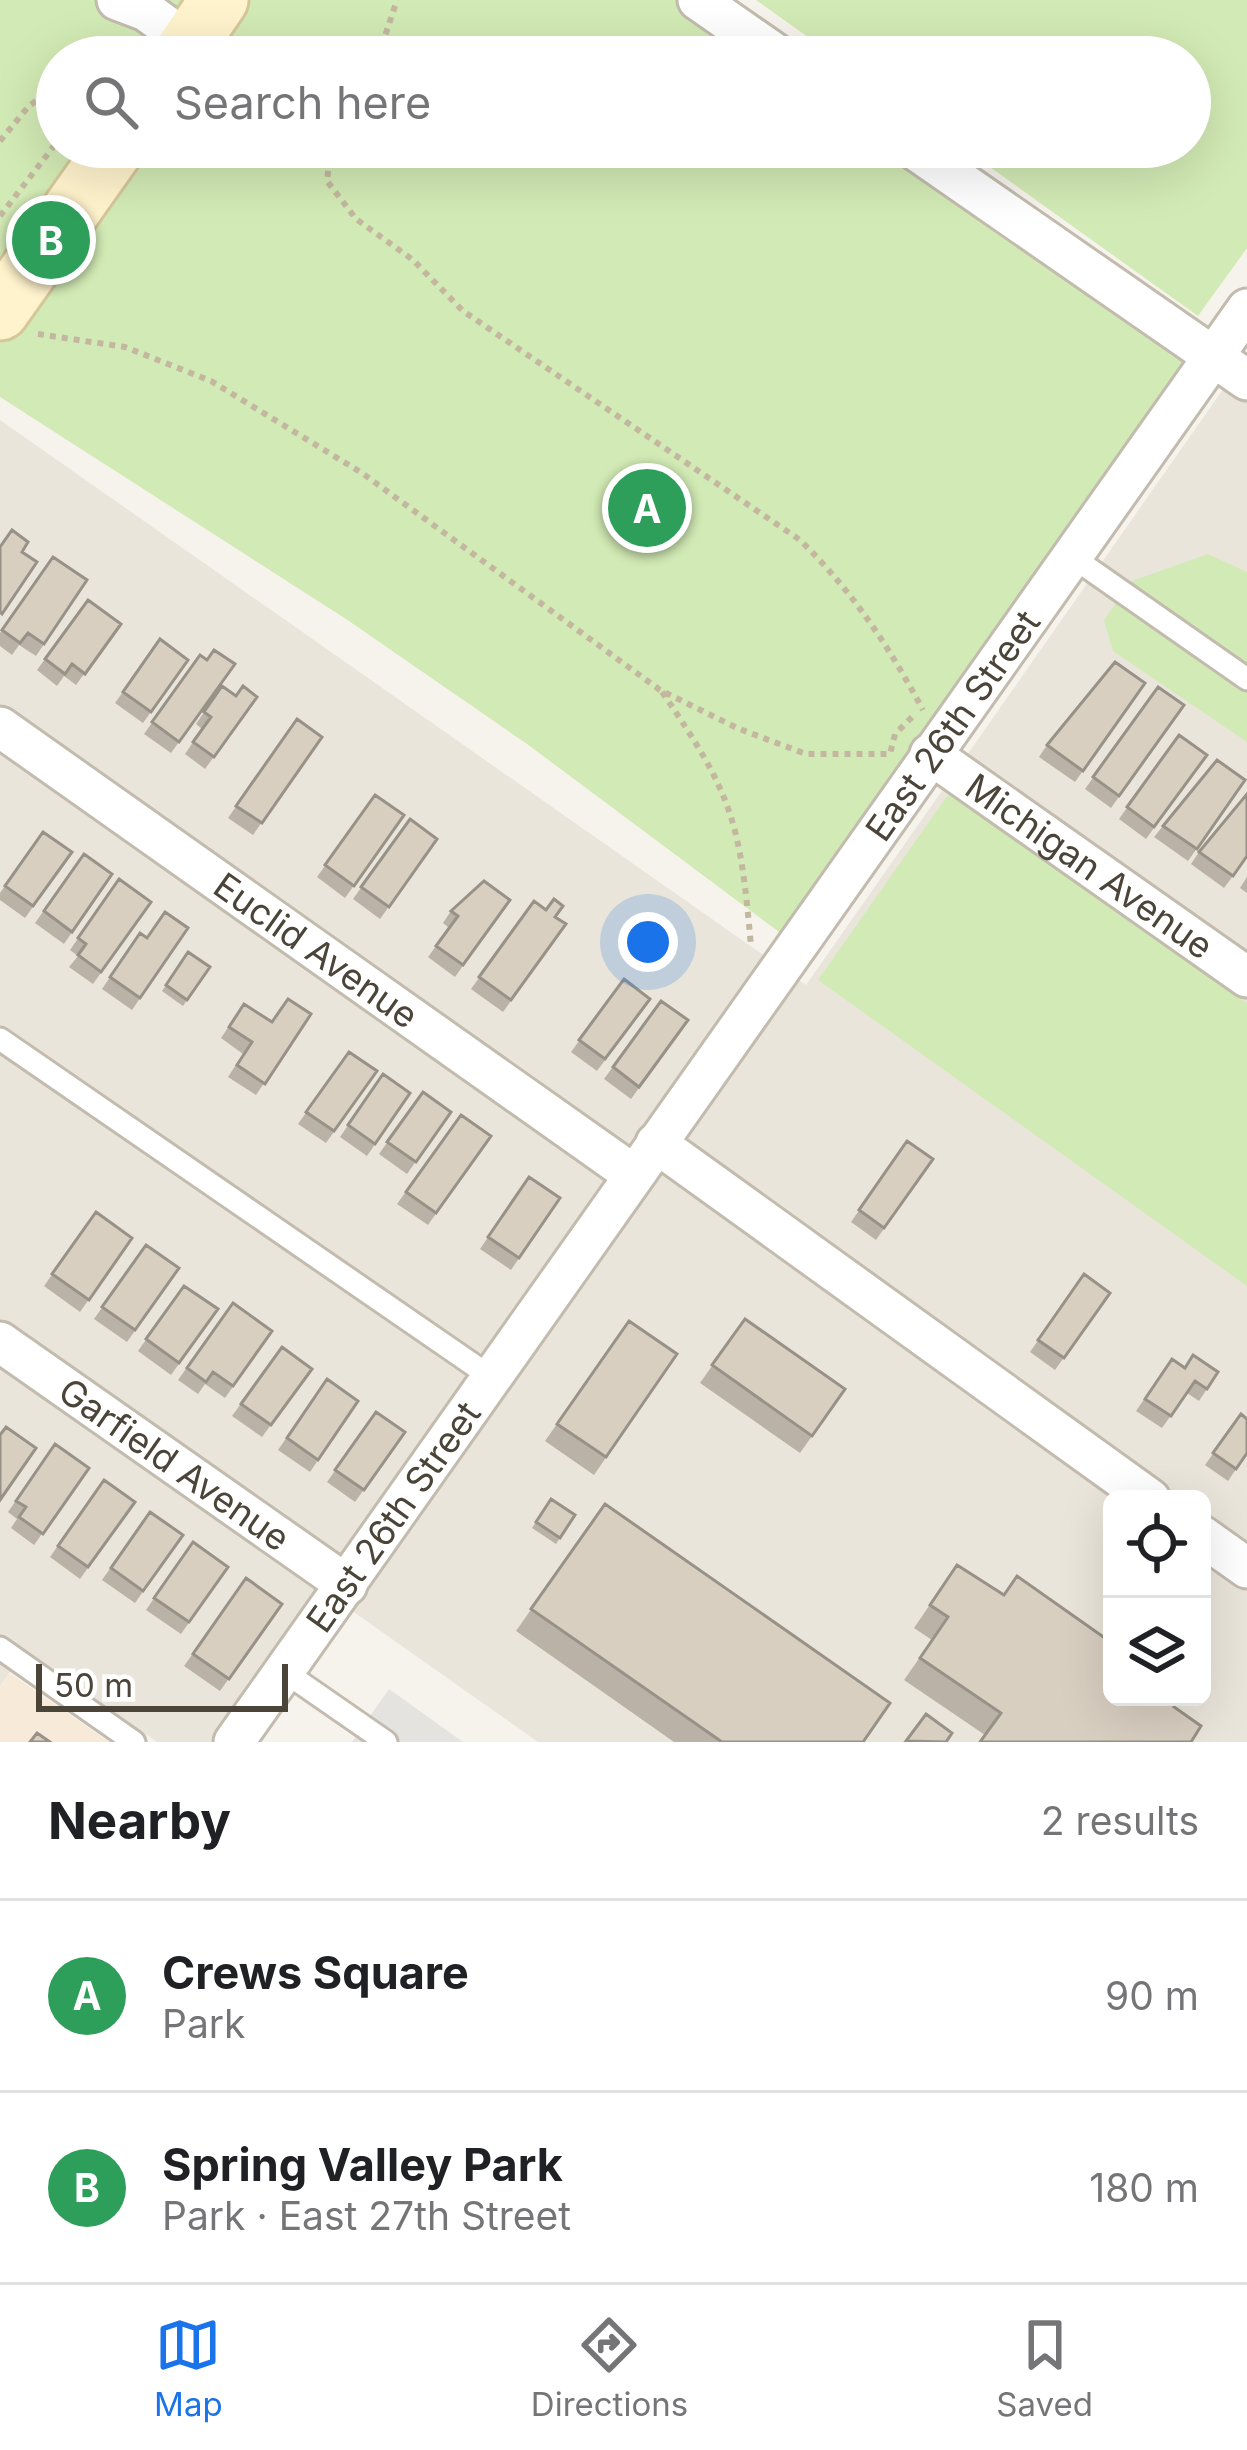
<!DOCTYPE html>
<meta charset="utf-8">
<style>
:root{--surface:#fff;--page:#f6f6f6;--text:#202124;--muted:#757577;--line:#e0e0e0;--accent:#1a73e8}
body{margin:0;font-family:Inter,sans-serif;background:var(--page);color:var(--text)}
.controls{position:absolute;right:36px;bottom:36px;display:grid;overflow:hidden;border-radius:18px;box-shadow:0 12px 48px #0002}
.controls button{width:108px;height:108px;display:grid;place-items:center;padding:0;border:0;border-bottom:3px solid var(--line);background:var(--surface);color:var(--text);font:60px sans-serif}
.scale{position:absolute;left:36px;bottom:30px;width:252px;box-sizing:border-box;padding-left:12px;border:6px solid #4b4439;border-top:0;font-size:33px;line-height:42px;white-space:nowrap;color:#4b4439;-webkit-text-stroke:9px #fff;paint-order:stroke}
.you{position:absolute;left:648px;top:942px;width:42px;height:42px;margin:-30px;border:9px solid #fff;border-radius:50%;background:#1a73e8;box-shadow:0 0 0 18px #1a73e833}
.badge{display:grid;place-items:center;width:78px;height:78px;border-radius:50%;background:var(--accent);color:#fff;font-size:39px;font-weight:700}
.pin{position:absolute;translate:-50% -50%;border:6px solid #fff;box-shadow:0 3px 12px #0006}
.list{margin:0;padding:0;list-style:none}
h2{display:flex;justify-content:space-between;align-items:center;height:156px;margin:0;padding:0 48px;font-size:51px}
h2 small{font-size:39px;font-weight:400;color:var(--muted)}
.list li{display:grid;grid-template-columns:78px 1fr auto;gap:36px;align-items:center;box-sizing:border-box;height:192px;padding:0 48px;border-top:3px solid var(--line)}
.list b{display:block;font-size:45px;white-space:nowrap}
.list p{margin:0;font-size:39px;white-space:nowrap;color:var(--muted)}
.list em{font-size:39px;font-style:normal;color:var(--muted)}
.icon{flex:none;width:66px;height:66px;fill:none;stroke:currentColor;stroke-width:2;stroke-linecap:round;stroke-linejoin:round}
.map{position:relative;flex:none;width:1247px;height:1742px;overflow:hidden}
.search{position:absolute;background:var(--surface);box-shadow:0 12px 48px #0002;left:36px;right:36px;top:36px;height:132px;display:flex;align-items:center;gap:30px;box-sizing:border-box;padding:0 42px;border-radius:66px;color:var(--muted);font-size:45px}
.sheet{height:540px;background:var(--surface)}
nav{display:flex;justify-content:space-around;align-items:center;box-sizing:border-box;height:168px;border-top:3px solid var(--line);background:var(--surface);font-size:33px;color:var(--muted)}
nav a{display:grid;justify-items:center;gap:6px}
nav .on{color:var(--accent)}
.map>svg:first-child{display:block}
.residential{fill:#eae5da;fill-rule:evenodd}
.commercial{fill:#f7ead8}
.green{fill:#d2eab5}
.parking{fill:#e5e3e0}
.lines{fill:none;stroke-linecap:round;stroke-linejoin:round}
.service-casing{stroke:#c2bbae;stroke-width:27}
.minor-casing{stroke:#c2bbae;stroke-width:45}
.secondary-casing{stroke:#d6c79b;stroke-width:63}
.path{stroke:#c4b79f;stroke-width:6;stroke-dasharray:6 6;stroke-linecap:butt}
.service{stroke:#fff;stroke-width:21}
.minor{stroke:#fff;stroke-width:39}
.secondary{stroke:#fff3cd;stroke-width:57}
.wall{fill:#bab2a6}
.building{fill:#d8cfc1;stroke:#979187;stroke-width:3}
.labels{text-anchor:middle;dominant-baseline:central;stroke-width:10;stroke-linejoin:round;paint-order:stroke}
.street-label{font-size:36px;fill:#4b4439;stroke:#fff}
</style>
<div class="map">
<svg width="1247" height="1742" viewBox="0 0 1247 1742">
<rect width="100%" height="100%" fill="#f6f3ec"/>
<path class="residential" d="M 1247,355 L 1247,1742 L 538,1742 L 321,1589 L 211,1742 L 157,1742 L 26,1650 L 0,1686 L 0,420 L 806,985 ZM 1112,1499 L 1202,1499 L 1202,1697 L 1112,1697 Z"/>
<path class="commercial" d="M 9,1673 L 109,1742 L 0,1742 L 0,1686 Z"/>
<path class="green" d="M 0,0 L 713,0 L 794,57 L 57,57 L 57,147 L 921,147 L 1223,361 L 810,955 L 527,744 L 346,619 L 0,397 Z
M 756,0 L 1247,0 L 1247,248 L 1198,316 L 962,147 L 1190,147 L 1190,57 L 836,57 Z
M 1208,554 L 1247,572 L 1247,742 L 1113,651 L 1104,620 L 1132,581 Z
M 950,792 L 1247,1003 L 1247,1286 L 818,980 Z"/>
<path class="parking" d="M 389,1689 L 463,1742 L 352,1742 Z"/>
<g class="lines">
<g class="service-casing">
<path id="service" d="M 1071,556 L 1247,679
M 0,1039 L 491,1377
M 0,1648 L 134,1742
M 285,1672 L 386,1742"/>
</g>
<g class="minor-casing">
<g id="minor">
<path d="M 117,0 L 146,11 L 190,43"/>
<path d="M 698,0 L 780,57"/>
<path d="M 911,147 L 1247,380"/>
<path id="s1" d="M 0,727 L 634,1175"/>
<path id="s2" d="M 930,754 L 1247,977"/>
<path d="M 656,1143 L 1150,1499"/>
<path id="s3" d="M 0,1342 L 347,1585"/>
<path d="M 1202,1536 L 1247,1568"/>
<path id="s4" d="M 234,1742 L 1247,309"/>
</g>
</g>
<g class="secondary-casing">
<path id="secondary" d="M 180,57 L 219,0
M 0,311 L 116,147"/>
</g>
<path class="path" d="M 91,57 L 117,36
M 113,57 L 121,36
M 378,57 L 397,0
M 0,141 L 28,107 L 57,84
M 331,147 L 327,181 L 356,219 L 413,260 L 463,311 L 800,540 C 853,592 888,645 923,710
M 0,216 L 57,142
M 38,334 L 125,347 L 211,381 L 362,473 L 660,690 L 737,728 L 806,754 L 890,754 L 895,734 L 915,714
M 662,692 C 733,795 740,822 751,946"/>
<use href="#service" class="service"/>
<use href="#minor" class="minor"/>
<use href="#secondary" class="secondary"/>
</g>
<path class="wall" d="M 53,557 L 87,580 L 36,656 L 19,645 L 12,655 L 0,646 L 0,633 Z
M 88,600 L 121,624 L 76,685 L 64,676 L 57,686 L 37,670 Z
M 160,639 L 188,660 L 143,723 L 115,703 Z
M 200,655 L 207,660 L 235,664 L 171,753 L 144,734 Z
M 1145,683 L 1075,782 L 1039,757 L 1047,745 Z
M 222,686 L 236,696 L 257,697 L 205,769 L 185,754 L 202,729 L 196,724 Z
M 1158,687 L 1184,705 L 1111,808 L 1085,789 Z
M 297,719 L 322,737 L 253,835 L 228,818 Z
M 1179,735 L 1207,755 L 1146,839 L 1119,819 Z
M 1245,780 L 1188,861 L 1154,837 L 1163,826 Z
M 375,795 L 404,815 L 345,898 L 317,877 Z
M 410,819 L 437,839 L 380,919 L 353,899 Z
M 43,832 L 72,852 L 25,918 L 0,900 L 0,893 Z
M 1199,852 L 1247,857 L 1224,888 L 1191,864 Z
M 84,854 L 112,874 L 64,944 L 35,923 Z
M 1247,877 L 1247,893 L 1240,888 Z
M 119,879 L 151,902 L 93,984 L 69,967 L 78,956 L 70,950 Z
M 510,900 L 455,977 L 428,957 L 449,928 L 443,923 L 451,911 Z
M 534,901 L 566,924 L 503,1012 L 471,989 Z
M 188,928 L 132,1010 L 102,989 L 140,933 L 147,938 Z
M 188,952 L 210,967 L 183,1006 L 162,991 Z
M 624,979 L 650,999 L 597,1071 L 571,1052 Z
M 661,1001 L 688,1020 L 631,1099 L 604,1079 Z
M 244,1004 L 272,1022 L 311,1014 L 256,1095 L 228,1077 L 243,1054 L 221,1038 Z
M 349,1052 L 377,1071 L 326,1143 L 298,1124 Z
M 383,1074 L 410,1093 L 367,1156 L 340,1137 Z
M 423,1092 L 451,1112 L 407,1174 L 379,1154 Z
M 461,1115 L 491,1136 L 428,1225 L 397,1204 Z
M 907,1141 L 933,1159 L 876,1240 L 851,1222 Z
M 529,1177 L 560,1198 L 511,1270 L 480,1249 Z
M 96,1212 L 132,1238 L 80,1312 L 44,1286 Z
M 146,1245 L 179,1268 L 127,1342 L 94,1319 Z
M 1084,1274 L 1110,1293 L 1055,1370 L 1030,1352 Z
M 184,1286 L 218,1309 L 171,1375 L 138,1351 Z
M 233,1303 L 272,1331 L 225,1398 L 205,1384 L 198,1394 L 178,1380 Z
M 745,1319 L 845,1389 L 800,1453 L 700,1383 Z
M 629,1321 L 677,1354 L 594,1475 L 545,1441 Z
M 282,1347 L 312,1369 L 262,1437 L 232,1416 Z
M 1172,1359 L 1185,1368 L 1218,1372 L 1199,1401 L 1187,1393 L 1162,1428 L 1136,1411 Z
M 327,1379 L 358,1401 L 310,1472 L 278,1450 Z
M 376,1412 L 405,1432 L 355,1502 L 327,1482 Z
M 1241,1414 L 1247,1453 L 1228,1481 L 1205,1465 Z
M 55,1444 L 89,1468 L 34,1545 L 11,1528 L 17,1519 L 8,1512 Z
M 104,1480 L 135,1502 L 80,1579 L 50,1557 Z
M 551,1499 L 575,1515 L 556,1544 L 532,1528 Z
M 605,1504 L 863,1742 L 674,1742 L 516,1631 Z
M 150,1512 L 183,1535 L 135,1603 L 102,1580 Z
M 193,1542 L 228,1567 L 181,1634 L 146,1610 Z
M 957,1565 L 1004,1595 L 1112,1643 L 985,1735 L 904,1680 L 932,1640 L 914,1628 Z
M 246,1578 L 282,1604 L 220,1691 L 184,1666 Z"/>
<path class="building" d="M 12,530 L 28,542 L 22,552 L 37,562 L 2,614 L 0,612 L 0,547 Z
M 53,557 L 87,580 L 44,644 L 28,633 L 20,643 L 2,630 Z
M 88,600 L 121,624 L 85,674 L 72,664 L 65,674 L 45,659 Z
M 160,639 L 188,660 L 151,712 L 123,692 Z
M 214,650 L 235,664 L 179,742 L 152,722 L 200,655 L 207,660 Z
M 1115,662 L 1145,683 L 1083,771 L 1047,745 Z
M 222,686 L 236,696 L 243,686 L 257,697 L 214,757 L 193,742 L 211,717 L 204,712 Z
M 1158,687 L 1184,705 L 1119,796 L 1093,777 Z
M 297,719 L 322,737 L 262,823 L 236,806 Z
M 1179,735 L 1207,755 L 1154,827 L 1127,807 Z
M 1217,760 L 1245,780 L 1197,849 L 1163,826 Z
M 1247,794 L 1247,856 L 1233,876 L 1199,852 Z
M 375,795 L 404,815 L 354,886 L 325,865 Z
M 410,819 L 437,839 L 389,907 L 361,887 Z
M 43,832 L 72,852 L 33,906 L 5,886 Z
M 84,854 L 112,874 L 72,932 L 44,911 Z
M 119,879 L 151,902 L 101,972 L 78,955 L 86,944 L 78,938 Z
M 484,881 L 510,900 L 463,965 L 436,946 L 458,916 L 451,911 Z
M 554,899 L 563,906 L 555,917 L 566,924 L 511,1000 L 479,977 L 534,901 L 546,910 Z
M 165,912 L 188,928 L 140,998 L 110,977 L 140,933 L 147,938 Z
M 188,952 L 210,967 L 187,1000 L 166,985 Z
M 624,979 L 650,999 L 605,1059 L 579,1040 Z
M 288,999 L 311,1014 L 265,1084 L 237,1065 L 252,1042 L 229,1027 L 244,1004 L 272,1022 Z
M 661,1001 L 688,1020 L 639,1087 L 613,1067 Z
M 349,1052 L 377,1071 L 334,1131 L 306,1112 Z
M 383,1074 L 410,1093 L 375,1144 L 348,1125 Z
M 423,1092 L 451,1112 L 416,1162 L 387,1142 Z
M 461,1115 L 491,1136 L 436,1213 L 406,1192 Z
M 907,1141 L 933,1159 L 884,1228 L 859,1210 Z
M 529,1177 L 560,1198 L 519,1258 L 488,1237 Z
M 96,1212 L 132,1238 L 89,1300 L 52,1274 Z
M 146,1245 L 179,1268 L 135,1330 L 102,1307 Z
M 1084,1274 L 1110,1293 L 1064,1358 L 1038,1340 Z
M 184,1286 L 218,1309 L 179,1363 L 146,1339 Z
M 233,1303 L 272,1331 L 233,1386 L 213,1372 L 206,1382 L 187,1368 Z
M 745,1319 L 845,1389 L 812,1436 L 712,1365 Z
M 629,1321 L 677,1354 L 606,1457 L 557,1424 Z
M 282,1347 L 312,1369 L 271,1425 L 241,1404 Z
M 1193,1355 L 1218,1372 L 1207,1389 L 1195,1381 L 1171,1416 L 1145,1399 L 1172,1359 L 1185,1368 Z
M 327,1379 L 358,1401 L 318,1460 L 287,1438 Z
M 376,1412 L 405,1432 L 364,1490 L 335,1470 Z
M 1241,1414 L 1247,1419 L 1247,1453 L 1236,1469 L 1213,1453 Z
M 6,1427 L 36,1448 L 0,1500 L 0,1435 Z
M 55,1444 L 89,1468 L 43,1534 L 19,1517 L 26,1507 L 16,1501 Z
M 104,1480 L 135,1502 L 88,1567 L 58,1546 Z
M 551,1499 L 575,1515 L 560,1538 L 536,1522 Z
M 605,1504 L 890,1703 L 863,1742 L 722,1742 L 531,1609 Z
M 150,1512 L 183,1535 L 143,1591 L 111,1568 Z
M 193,1542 L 228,1567 L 189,1622 L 154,1598 Z
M 957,1565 L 1004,1595 L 1017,1576 L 1112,1643 L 1112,1697 L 1181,1697 L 1174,1707 L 1201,1726 L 1191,1742 L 980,1742 L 1001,1713 L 920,1658 L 948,1617 L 930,1605 Z
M 246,1578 L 282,1604 L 229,1679 L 193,1654 Z
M 926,1714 L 952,1733 L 946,1742 L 906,1741 Z
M 37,1733 L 50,1742 L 30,1742 Z"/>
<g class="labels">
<g class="street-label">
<text stroke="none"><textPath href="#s4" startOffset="1245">East 26th Street</textPath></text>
<text stroke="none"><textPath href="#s2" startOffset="195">Michigan Avenue</textPath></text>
<text stroke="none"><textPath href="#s1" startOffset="387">Euclid Avenue</textPath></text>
<text stroke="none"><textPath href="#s3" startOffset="213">Garfield Avenue</textPath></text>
<text stroke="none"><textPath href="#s4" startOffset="276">East 26th Street</textPath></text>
</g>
</g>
</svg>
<div class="controls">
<button><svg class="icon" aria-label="locate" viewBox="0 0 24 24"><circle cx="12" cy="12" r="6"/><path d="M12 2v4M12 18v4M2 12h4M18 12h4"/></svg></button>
<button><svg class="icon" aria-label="layers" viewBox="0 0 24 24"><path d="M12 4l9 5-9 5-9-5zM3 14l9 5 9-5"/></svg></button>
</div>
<div class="scale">50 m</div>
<div class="you"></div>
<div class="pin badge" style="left:647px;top:508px;background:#2e9e5b">A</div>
<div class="pin badge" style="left:51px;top:240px;background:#2e9e5b">B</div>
<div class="search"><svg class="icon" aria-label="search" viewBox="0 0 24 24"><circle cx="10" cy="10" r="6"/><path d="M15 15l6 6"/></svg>Search here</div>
</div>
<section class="sheet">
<h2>Nearby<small>2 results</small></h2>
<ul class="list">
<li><span class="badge" style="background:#2e9e5b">A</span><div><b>Crews Square</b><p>Park</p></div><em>90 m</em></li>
<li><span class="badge" style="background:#2e9e5b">B</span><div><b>Spring Valley Park</b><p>Park · East 27th Street</p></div><em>180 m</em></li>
</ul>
</section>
<nav>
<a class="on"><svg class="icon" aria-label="map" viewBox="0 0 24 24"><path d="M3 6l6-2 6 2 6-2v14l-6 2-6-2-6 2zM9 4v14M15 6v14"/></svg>Map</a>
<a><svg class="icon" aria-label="directions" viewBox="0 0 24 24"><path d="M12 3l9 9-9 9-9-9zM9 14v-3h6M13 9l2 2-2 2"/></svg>Directions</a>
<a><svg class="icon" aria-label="saved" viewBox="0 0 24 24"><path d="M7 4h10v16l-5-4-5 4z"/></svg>Saved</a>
</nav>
